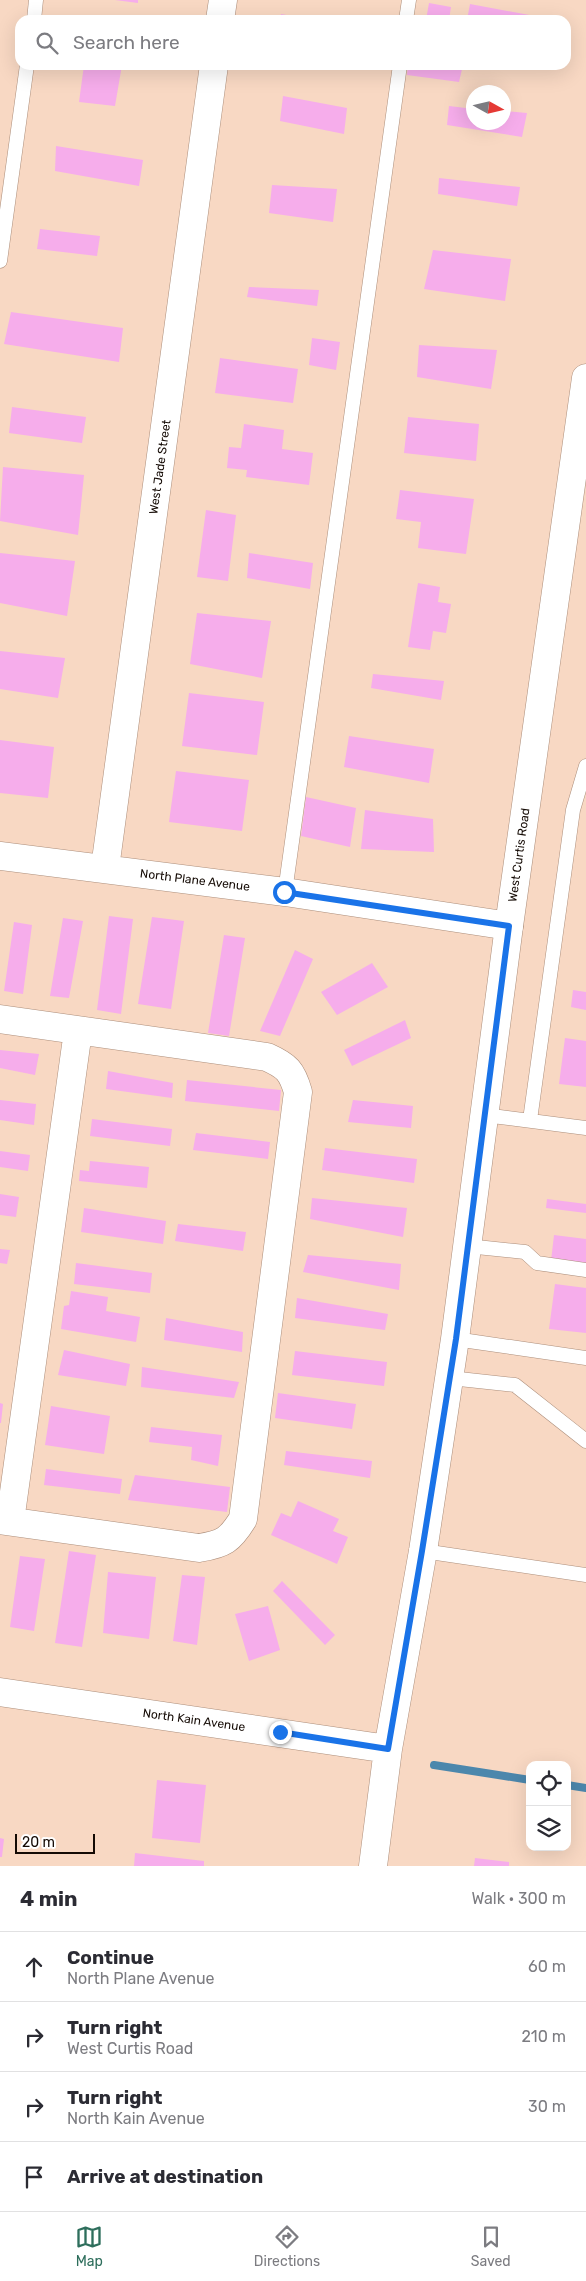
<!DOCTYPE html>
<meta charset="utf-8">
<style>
:root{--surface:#fff;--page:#f7f7f7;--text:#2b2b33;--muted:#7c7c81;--line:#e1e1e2;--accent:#2e6e5c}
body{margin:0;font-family:Rubik,sans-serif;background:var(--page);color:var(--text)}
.controls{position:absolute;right:15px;bottom:15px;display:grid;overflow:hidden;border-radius:10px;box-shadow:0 5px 20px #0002}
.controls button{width:45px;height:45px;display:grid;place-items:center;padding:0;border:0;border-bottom:1px solid var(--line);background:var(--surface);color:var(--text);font:25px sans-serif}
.compass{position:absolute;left:466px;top:85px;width:45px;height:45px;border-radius:50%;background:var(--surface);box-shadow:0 5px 20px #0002;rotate:98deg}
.scale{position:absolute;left:15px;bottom:12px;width:80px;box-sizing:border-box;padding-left:5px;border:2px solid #140a04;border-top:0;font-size:14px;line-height:18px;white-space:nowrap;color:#140a04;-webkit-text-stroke:4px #fff;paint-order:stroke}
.stop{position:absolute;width:15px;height:15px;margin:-11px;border:4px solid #1a73e8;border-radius:50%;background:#fff}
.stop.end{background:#1a73e8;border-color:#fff;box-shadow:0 1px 5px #0008}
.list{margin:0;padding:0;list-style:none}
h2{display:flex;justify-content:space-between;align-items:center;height:65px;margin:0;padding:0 20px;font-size:21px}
h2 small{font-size:16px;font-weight:400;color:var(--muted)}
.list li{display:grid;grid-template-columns:32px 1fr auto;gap:15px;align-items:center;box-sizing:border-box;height:70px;padding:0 20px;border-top:1px solid var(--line)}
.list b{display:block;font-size:19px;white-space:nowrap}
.list p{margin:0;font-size:16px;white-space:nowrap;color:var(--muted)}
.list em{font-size:16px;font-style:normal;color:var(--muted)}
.icon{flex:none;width:28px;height:28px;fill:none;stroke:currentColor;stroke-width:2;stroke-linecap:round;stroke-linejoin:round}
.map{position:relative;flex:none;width:586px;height:1866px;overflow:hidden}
.search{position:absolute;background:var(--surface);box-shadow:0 5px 20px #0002;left:15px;right:15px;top:15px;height:55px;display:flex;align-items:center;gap:12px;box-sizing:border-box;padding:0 18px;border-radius:15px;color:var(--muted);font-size:19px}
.sheet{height:345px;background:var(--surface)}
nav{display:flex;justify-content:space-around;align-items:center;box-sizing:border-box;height:70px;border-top:1px solid var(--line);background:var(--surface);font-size:14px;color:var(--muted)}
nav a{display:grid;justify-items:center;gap:2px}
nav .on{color:var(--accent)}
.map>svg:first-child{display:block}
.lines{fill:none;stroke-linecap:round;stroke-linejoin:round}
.stream{stroke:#4c87ac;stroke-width:8}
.building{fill:#f6adeb}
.lane-casing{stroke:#ac8e7b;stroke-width:15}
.street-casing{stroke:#ac8e7b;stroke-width:29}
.secondary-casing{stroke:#ac8e7b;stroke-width:29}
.lane{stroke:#fff;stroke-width:14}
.street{stroke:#fff;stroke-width:28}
.secondary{stroke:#fff;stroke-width:28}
.route{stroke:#1a73e8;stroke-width:6}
.labels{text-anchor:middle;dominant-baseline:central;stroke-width:5;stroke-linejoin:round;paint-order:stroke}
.street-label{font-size:12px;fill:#140a04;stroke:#fff}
</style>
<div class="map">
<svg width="586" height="1866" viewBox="0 0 586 1866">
<rect width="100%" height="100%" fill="#f8d8c3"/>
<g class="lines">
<path class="stream" d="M 434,1765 L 530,1780
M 567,1785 L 586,1788"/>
</g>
<path class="building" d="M 115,0 L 138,0 L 138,3 Z
M 429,3 L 451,7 L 449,20 L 426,20 Z
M 470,4 L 540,17 L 539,20 L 467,20 Z
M 281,14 L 308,19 L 308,20 L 280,20 Z
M 84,65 L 122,65 L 115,106 L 79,102 Z
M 408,65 L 463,65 L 459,82 L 407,75 Z
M 283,96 L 347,108 L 344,134 L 280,121 Z
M 449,106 L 474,109 L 474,122 L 504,122 L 504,111 L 527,113 L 522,137 L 447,125 Z
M 56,146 L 143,160 L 139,186 L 55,171 Z
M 439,178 L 520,187 L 517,206 L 438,194 Z
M 272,185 L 337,189 L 333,222 L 269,213 Z
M 40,229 L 100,236 L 97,256 L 37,249 Z
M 433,250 L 511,259 L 505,301 L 424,289 Z
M 249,287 L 319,290 L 317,306 L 247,297 Z
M 11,312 L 123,328 L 119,362 L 4,344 Z
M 312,338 L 340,342 L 336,370 L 309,365 Z
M 419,345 L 497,350 L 491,389 L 417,377 Z
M 220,358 L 298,369 L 293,403 L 215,393 Z
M 12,407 L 86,417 L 82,443 L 9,433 Z
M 408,417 L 479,424 L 476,461 L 404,453 Z
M 244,424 L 284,430 L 282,449 L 313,453 L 309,485 L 246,477 L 247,470 L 227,468 L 229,447 L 241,448 Z
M 3,467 L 84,475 L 78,535 L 0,521 Z
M 400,490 L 474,499 L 466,554 L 418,548 L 421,522 L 396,519 Z
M 206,510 L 236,515 L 228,581 L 197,577 Z
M 0,553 L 75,561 L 67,616 L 0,603 Z
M 249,553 L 313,563 L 310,589 L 247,578 Z
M 418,583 L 440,587 L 438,602 L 451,604 L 446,633 L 433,631 L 430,650 L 408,647 Z
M 197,613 L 271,621 L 262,678 L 190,664 Z
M 0,651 L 65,658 L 58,698 L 0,689 Z
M 373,674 L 444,681 L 441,700 L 371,688 Z
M 189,693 L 264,702 L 257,755 L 182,746 Z
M 349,736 L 434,749 L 429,783 L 344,767 Z
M 0,740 L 54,747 L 48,798 L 0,793 Z
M 176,771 L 249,780 L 242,831 L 169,822 Z
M 306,797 L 356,808 L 350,847 L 301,836 Z
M 365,810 L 433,819 L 434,852 L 361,849 Z
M 109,916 L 133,919 L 121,1014 L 97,1010 Z
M 152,917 L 184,921 L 171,1009 L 138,1004 Z
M 63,918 L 83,921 L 69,998 L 50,996 Z
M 14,922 L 32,925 L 23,994 L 4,991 Z
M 224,935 L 245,938 L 229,1036 L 208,1033 Z
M 295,950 L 313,959 L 280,1036 L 260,1031 Z
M 372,963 L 388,987 L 337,1015 L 321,992 Z
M 573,990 L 586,992 L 586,1010 L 571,1007 Z
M 405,1020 L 411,1038 L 352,1066 L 344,1050 Z
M 565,1038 L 586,1041 L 586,1087 L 559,1084 Z
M 0,1050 L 39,1054 L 35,1075 L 0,1068 Z
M 108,1071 L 173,1083 L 172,1098 L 106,1089 Z
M 187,1080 L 281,1090 L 279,1111 L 185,1101 Z
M 0,1100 L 36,1104 L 34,1125 L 0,1120 Z
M 353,1100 L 413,1106 L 411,1128 L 348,1122 Z
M 92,1119 L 172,1129 L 170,1146 L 90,1136 Z
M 196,1133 L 270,1142 L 268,1159 L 193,1150 Z
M 325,1148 L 417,1159 L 414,1183 L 322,1170 Z
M 0,1151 L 30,1155 L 28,1171 L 0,1167 Z
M 90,1161 L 149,1167 L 147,1188 L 79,1181 L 80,1170 L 89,1171 Z
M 0,1194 L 19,1197 L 16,1217 L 0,1215 Z
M 312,1198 L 407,1208 L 403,1237 L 310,1219 Z
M 547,1199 L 586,1204 L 586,1213 L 546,1208 Z
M 84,1208 L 166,1221 L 163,1244 L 81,1232 Z
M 178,1224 L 246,1232 L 243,1251 L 175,1241 Z
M 554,1235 L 586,1239 L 586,1265 L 551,1261 Z
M 0,1249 L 10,1250 L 7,1264 L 0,1263 Z
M 308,1255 L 401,1264 L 399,1290 L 303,1272 Z
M 76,1263 L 152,1273 L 150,1293 L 74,1284 Z
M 555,1284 L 586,1288 L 586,1333 L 549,1329 Z
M 71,1291 L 108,1297 L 106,1311 L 140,1317 L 136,1342 L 61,1329 L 64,1306 L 69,1305 Z
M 297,1298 L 388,1314 L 385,1330 L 295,1318 Z
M 166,1318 L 243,1332 L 242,1352 L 164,1340 Z
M 64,1350 L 130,1364 L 126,1386 L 58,1375 Z
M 295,1351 L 387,1362 L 384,1386 L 292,1375 Z
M 142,1367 L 239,1382 L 234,1398 L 141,1387 Z
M 278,1393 L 356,1404 L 352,1429 L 275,1418 Z
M 0,1403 L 3,1404 L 1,1423 L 0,1423 Z
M 51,1406 L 110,1416 L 104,1454 L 45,1445 Z
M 151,1427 L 222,1435 L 218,1466 L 191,1460 L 192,1447 L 149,1442 Z
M 286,1451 L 372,1461 L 370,1478 L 284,1465 Z
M 46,1469 L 122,1479 L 120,1494 L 44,1485 Z
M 135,1475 L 230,1487 L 227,1512 L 128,1500 Z
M 298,1501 L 339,1519 L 333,1531 L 348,1537 L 337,1564 L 271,1535 L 281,1513 L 291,1517 Z
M 69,1551 L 96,1555 L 82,1647 L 55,1643 Z
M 20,1556 L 45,1559 L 34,1631 L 10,1627 Z
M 108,1572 L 156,1577 L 149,1639 L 103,1633 Z
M 182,1575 L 205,1577 L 197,1645 L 173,1641 Z
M 282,1581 L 335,1635 L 325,1645 L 273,1591 Z
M 268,1606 L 280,1650 L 249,1661 L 235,1614 Z
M 157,1780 L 206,1785 L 200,1843 L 152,1838 Z
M 0,1838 L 4,1839 L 2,1857 L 0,1857 Z
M 135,1853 L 204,1861 L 204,1866 L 134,1866 Z
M 475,1858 L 509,1862 L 509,1866 L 474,1866 Z"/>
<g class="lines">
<g class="lane-casing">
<path id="lane" d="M 34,20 L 36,0
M 406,20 L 409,0
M 0,261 L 27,65
M 285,892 L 400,65
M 484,1115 L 586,1128
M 530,1120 L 573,810 L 586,766
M 467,1246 L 525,1252 L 537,1263 L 586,1270
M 455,1339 L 586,1358
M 450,1378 L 515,1385 L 586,1441
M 423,1551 L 586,1575"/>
</g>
<g class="street-casing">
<path id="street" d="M 220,20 L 223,0
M 0,856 L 285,892 L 509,926
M 105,868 L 214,65
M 0,1019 L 267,1057 C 287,1066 292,1071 298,1092 L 243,1519 C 230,1540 224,1544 199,1548 L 0,1520
M 10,1521 L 78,1031"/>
</g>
<g class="secondary-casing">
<path id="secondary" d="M 0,1692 L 388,1749
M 373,1866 L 388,1749 L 423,1551 L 455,1339 L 509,926 L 586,378"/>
</g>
<use href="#lane" class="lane"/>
<use href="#street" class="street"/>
<use href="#secondary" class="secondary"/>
</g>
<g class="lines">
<path class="route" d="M 280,1732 L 388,1749 L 422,1551 L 456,1339 L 509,926 L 284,892"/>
</g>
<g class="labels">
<g class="street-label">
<text transform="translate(160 467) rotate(-82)">West Jade Street</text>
<text transform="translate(519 855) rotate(-82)">West Curtis Road</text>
<text transform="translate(195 880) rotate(7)">North Plane Avenue</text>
<text transform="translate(194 1720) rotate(8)">North Kain Avenue</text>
</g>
</g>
</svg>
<div class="controls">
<button><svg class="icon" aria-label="locate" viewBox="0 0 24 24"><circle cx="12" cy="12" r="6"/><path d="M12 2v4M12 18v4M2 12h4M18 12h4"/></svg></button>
<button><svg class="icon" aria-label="layers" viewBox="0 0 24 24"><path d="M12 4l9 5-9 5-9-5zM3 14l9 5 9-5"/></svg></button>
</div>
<svg class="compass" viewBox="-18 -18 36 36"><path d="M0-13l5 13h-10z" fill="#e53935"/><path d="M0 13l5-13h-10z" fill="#7c7c81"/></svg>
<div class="scale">20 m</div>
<div class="stop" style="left:284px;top:892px"></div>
<div class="stop end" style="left:280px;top:1732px"></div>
<div class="search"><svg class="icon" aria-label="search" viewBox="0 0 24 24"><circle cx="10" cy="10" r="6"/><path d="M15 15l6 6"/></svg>Search here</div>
</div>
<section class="sheet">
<h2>4 min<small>Walk · 300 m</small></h2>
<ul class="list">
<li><svg class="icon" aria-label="ahead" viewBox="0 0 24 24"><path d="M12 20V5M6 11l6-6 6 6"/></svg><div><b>Continue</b><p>North Plane Avenue</p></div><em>60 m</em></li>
<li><svg class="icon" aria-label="right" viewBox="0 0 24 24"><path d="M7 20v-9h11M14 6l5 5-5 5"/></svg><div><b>Turn right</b><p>West Curtis Road</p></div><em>210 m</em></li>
<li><svg class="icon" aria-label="right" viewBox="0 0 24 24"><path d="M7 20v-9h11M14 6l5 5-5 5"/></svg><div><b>Turn right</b><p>North Kain Avenue</p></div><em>30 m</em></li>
<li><svg class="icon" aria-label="arrive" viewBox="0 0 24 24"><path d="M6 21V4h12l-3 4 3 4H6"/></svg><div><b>Arrive at destination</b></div></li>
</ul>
</section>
<nav>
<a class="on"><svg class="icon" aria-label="map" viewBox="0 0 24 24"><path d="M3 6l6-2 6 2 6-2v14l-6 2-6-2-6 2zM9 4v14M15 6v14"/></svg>Map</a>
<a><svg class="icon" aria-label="directions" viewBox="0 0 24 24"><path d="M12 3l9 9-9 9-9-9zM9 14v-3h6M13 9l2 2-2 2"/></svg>Directions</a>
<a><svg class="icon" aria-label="saved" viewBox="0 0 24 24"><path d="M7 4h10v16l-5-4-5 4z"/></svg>Saved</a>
</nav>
